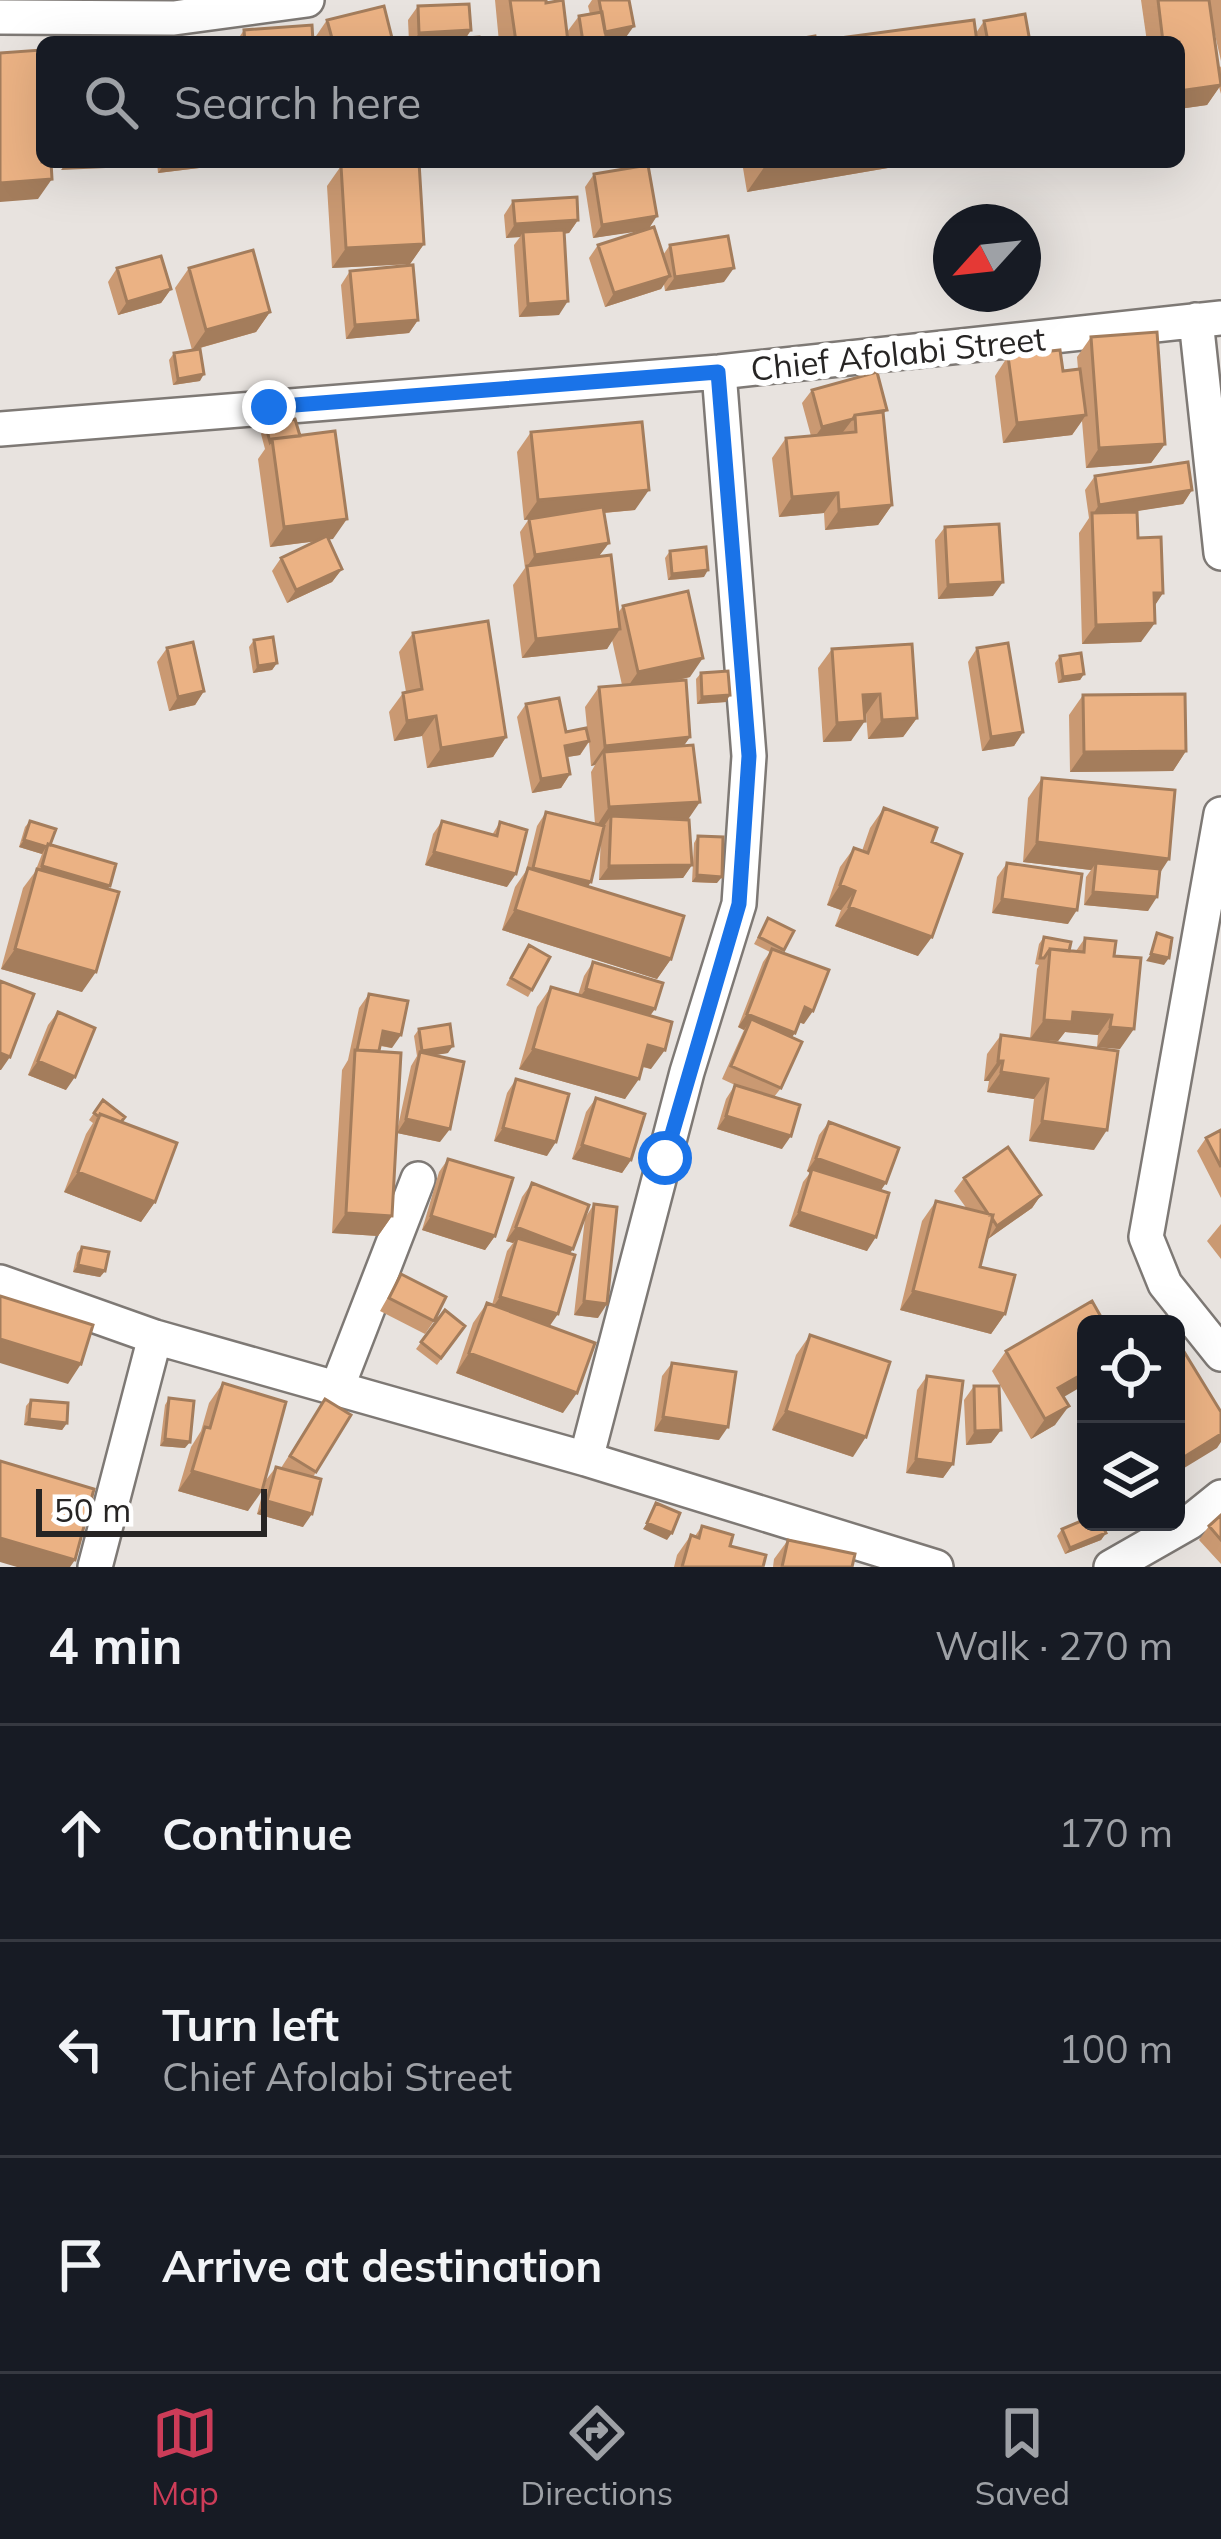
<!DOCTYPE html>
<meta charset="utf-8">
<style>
:root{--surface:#171b24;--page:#20242c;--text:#f1f3f6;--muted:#9ea1a6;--line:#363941;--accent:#cc3c58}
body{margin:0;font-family:Mulish,sans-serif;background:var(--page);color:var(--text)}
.controls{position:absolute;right:36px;bottom:36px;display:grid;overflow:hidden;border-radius:18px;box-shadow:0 12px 48px #0002}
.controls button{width:108px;height:108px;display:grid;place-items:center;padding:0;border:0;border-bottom:3px solid var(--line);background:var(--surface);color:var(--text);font:60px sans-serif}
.compass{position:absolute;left:933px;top:204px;width:108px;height:108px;border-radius:50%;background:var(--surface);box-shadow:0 12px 48px #0002;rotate:243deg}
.scale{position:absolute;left:36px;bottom:30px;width:231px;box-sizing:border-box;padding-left:12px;border:6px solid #272524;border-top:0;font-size:33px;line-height:42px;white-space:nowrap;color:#272524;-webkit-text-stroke:9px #fff;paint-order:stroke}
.stop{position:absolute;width:36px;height:36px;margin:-27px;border:9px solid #1a73e8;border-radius:50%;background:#fff}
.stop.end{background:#1a73e8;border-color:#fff;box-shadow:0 3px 12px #0008}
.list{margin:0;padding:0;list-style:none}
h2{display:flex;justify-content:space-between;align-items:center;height:156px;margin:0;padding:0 48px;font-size:51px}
h2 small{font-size:39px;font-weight:400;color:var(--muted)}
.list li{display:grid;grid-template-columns:78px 1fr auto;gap:36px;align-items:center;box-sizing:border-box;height:216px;padding:0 48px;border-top:3px solid var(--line)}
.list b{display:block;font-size:45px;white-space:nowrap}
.list p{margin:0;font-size:39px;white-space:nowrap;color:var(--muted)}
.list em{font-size:39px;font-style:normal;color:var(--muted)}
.icon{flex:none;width:66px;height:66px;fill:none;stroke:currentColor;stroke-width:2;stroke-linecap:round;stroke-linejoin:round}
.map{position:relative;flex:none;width:1221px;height:1567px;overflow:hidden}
.search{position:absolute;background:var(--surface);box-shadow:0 12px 48px #0002;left:36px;right:36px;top:36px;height:132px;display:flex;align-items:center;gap:30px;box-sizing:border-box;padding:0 42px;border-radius:18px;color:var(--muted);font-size:45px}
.sheet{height:804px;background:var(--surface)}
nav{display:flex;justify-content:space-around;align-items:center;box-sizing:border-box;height:168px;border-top:3px solid var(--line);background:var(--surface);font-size:33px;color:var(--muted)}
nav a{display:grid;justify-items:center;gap:6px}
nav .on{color:var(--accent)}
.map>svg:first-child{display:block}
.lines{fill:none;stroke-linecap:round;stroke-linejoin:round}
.minor-casing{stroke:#7e7975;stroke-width:38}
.minor{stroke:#fff;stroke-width:33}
.wall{fill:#ca9972}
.shaded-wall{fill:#a47d5c}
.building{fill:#ebb284;stroke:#a47d5c;stroke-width:3}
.route{stroke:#1a73e8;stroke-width:15}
.labels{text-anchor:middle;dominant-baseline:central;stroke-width:12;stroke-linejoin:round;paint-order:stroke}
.street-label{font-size:33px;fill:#272524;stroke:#fff}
</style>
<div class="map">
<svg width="1221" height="1567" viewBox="0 0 1221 1567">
<rect width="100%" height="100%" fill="#e8e3df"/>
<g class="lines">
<g class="minor-casing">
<path id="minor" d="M 0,17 L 174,18 L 307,0
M 1196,320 L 1221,553
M 0,429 L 719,372 L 1221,318
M 1221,814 L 1146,1237 L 1165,1284 L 1221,1354
M 0,1282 L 155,1337 L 586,1459 L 936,1567
M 337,1388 L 418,1179
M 586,1459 L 687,1072 L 739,904 L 749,756 L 719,372
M 95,1567 L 155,1337
M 1111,1567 L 1190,1522 L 1221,1497"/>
</g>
<use href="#minor" class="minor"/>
</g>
<path class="wall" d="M 495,0 L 546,0 L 567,32 L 579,16 L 590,14 L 588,6 L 592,0 L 629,0 L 624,40 L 613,42 L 499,42 Z
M 1141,0 L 1221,0 L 1221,61 L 1213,26 L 1219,69 L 1221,66 L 1221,94 L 1219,87 L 1207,105 L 1179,109 L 1179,42 L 1147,42 Z
M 418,6 L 471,30 L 466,38 L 479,42 L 409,42 L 408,20 Z
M 327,20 L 393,42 L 314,42 L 314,39 Z
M 984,21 L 1030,42 L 781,42 L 976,33 Z
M 244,30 L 313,42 L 236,42 Z
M 157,162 L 234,162 L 232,164 L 158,173 Z
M 343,162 L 419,162 L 424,244 L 410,264 L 332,268 L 327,186 L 341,166 L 344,166 Z
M 742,162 L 923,162 L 747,192 Z
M 594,174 L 648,229 L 663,255 L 670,245 L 724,282 L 665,291 L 664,284 L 661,289 L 605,307 L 589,258 L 598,245 L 643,230 L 593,238 L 585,187 Z
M 513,201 L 578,220 L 569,233 L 564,234 L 559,315 L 519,317 L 514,245 L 520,237 L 506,238 L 504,215 Z
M 117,268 L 171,289 L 161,303 L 118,315 L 108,282 Z
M 189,268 L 270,312 L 256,332 L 193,350 L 200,381 L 173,385 L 169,360 L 174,353 L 192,350 L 175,288 Z
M 350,271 L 418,320 L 409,333 L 346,339 L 341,285 Z
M 1091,337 L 1165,444 L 1151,463 L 1086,468 L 1082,421 L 1072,435 L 1003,443 L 995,376 L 1008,356 L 1063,371 L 1078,369 L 1077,357 Z
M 812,390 L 887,410 L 883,414 L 892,505 L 878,525 L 825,530 L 824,513 L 779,517 L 772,458 L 786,438 L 811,436 L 802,403 Z
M 266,427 L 333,539 L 328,539 L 342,569 L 332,582 L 287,603 L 272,571 L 281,558 L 318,541 L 270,547 L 258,459 L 265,449 L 261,434 Z
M 531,432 L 635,510 L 604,513 L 609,543 L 599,556 L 618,613 L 623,606 L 690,677 L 675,681 L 690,737 L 684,745 L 692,865 L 683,878 L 599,880 L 601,836 L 588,886 L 671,959 L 657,979 L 502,930 L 515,887 L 526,871 L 537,826 L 546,812 L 595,824 L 591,772 L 595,765 L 591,766 L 589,742 L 580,755 L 567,757 L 570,774 L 561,788 L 532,793 L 517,717 L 526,704 L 566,732 L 588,738 L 585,707 L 599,687 L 622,685 L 612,640 L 607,649 L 522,658 L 513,585 L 525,568 L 520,532 L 529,519 L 524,520 L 517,452 Z
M 1095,476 L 1192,490 L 1183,504 L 1128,512 L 1163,593 L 1154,606 L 1141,642 L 1082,644 L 1079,533 L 1089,518 L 1085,490 Z
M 945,527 L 993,596 L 938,599 L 935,540 Z
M 670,551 L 704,577 L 668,580 L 665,558 Z
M 413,633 L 506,737 L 493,757 L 427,768 L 422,736 L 394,741 L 389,712 L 403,693 L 406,692 L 399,652 Z
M 254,640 L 277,663 L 272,670 L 253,673 L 249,647 Z
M 167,648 L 204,691 L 195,705 L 169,711 L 157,662 Z
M 977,648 L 1023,732 L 1014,746 L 982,751 L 968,662 Z
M 832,649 L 917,718 L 903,737 L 868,739 L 866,714 L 864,714 L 851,741 L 823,742 L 818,668 Z
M 1060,656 L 1084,674 L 1080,680 L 1058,683 L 1055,663 Z
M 701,673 L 726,702 L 697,704 L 696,679 Z
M 1083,695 L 1186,751 L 1173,771 L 1070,772 L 1069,715 Z
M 1042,778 L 1159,873 L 1148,911 L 1084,905 L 1086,877 L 1091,870 L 1023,862 L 1028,798 Z
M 884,808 L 932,842 L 918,956 L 835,926 L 841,910 L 827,905 L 840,867 L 854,848 L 862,851 L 870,828 Z
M 30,821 L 50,845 L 107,889 L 82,992 L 1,969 L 23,888 L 35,872 L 42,854 L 19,847 L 25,827 Z
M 442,821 L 492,835 L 500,822 L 507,887 L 425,865 L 433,834 Z
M 698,836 L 717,883 L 692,882 L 694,843 Z
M 1007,863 L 1068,924 L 992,913 L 997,877 Z
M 768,918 L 794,931 L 782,952 L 804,1024 L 799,1022 L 792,1037 L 781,1088 L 774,1097 L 782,1149 L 717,1129 L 726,1099 L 735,1085 L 722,1079 L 744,1030 L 738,1027 L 763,962 L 770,952 L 754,944 Z
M 1044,937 L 1069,951 L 1076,951 L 1085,938 L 1114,956 L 1120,1049 L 1097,1047 L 1098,1035 L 1065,1032 L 1058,1041 L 1038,1040 L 1094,1150 L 1029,1141 L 1034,1099 L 987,1092 L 989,1081 L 984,1081 L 987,1054 L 1001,1035 L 1030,1039 L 1037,969 L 1039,965 L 1035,964 L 1039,944 Z
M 529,945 L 532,990 L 528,997 L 506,985 Z
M 593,962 L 650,1016 L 651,1069 L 642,1067 L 625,1099 L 519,1069 L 537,1007 L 551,987 L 578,995 L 584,976 Z
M 369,994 L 392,1048 L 380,1046 L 379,1051 L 397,1131 L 411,1066 L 417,1056 L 414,1036 L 419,1029 L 448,1053 L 434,1055 L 440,1142 L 397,1133 L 392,1216 L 378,1236 L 332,1233 L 342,1070 L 348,1060 L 359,1008 Z
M 58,1012 L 66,1090 L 28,1075 L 48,1025 Z
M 516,1079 L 547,1156 L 494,1141 L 507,1093 Z
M 596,1098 L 631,1160 L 622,1173 L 572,1159 L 586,1112 Z
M 103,1100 L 121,1122 L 155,1202 L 141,1222 L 64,1192 L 86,1134 L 93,1123 L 89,1120 Z
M 829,1122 L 881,1191 L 867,1251 L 789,1226 L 803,1182 L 810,1173 L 807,1171 L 819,1135 Z
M 1221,1130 L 1221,1198 L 1197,1151 L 1206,1138 Z
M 448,1159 L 495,1236 L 485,1250 L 422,1230 L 439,1172 Z
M 964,1178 L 1041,1195 L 1032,1208 L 988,1239 L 980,1267 L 1005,1314 L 991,1334 L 900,1310 L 922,1221 L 936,1201 L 967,1209 L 954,1191 Z
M 532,1183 L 570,1253 L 549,1327 L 563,1413 L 456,1373 L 473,1323 L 487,1303 L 492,1305 L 507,1251 L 513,1243 L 506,1241 L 522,1197 Z
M 594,1204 L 598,1318 L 574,1315 L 585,1218 Z
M 1221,1224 L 1221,1259 L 1207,1241 Z
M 82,1247 L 105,1271 L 100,1277 L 73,1272 L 77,1253 Z
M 401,1274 L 434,1321 L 425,1334 L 380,1311 Z
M 445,1310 L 465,1326 L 437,1365 L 416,1349 Z
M 810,1335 L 853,1457 L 772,1430 L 796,1355 Z
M 1006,1351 L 1064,1397 L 1055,1425 L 1031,1439 L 992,1371 Z
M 672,1363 L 719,1440 L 654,1431 L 662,1376 Z
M 927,1376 L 953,1464 L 943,1478 L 906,1473 L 917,1390 Z
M 223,1383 L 248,1511 L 178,1491 L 191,1447 L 201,1431 L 209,1403 Z
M 974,1386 L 1001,1430 L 991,1443 L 966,1445 L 964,1400 Z
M 169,1398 L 185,1448 L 160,1446 L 165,1405 Z
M 325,1399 L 351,1415 L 313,1477 L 303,1527 L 257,1514 L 266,1480 L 276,1467 L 281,1468 Z
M 31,1400 L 67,1423 L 62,1430 L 24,1425 L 26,1406 Z
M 1221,1515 L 1221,1564 L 1199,1540 L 1209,1526 Z
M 702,1526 L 730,1546 L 763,1567 L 674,1567 L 677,1555 L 691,1535 L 695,1536 Z
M 1062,1529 L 1106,1533 L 1101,1540 L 1065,1554 L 1057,1536 Z
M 788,1540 L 852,1567 L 773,1567 L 774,1559 Z"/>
<path class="shaded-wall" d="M 634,26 L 624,40 L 597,42 L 605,32 Z
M 471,30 L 463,42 L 413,42 L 419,33 Z
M 1221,85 L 1207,105 L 1179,109 L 1179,91 Z
M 67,162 L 131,162 L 128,167 L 61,170 Z
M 166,162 L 234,162 L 232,164 L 158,173 Z
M 790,162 L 923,162 L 747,192 L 765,166 Z
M 52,179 L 38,199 L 0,202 L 0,183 Z
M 657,216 L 648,230 L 593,238 L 602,225 Z
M 578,220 L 569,233 L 524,236 L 523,232 L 520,237 L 506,238 L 515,224 Z
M 424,244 L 410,264 L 332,268 L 346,248 Z
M 734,268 L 724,282 L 665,291 L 675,277 Z
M 670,276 L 661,289 L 605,307 L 614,293 Z
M 171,289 L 161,303 L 118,315 L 127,302 Z
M 568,301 L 559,315 L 519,317 L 528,304 Z
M 270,312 L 256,332 L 192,350 L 206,330 Z
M 418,320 L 409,333 L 346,339 L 355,325 Z
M 204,374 L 200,381 L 173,385 L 178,379 Z
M 1086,415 L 1072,435 L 1003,443 L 1017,423 Z
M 853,419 L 843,432 L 812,441 L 822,427 Z
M 1165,444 L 1151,463 L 1086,468 L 1099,448 Z
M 649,490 L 635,510 L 524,520 L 538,500 Z
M 1192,490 L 1183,504 L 1093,518 L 1093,514 L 1099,505 Z
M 838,493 L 824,513 L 779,517 L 792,497 Z
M 892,505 L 878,525 L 825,530 L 839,510 Z
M 347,519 L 333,539 L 270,547 L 284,527 Z
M 609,543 L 599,556 L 526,568 L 535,555 Z
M 342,569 L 332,582 L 287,603 L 296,590 Z
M 708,570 L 704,577 L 668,580 L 672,574 Z
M 1003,582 L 993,596 L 938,599 L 948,585 Z
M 1154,593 L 1163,593 L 1150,613 Z
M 1155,623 L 1141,642 L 1082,644 L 1096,625 Z
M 620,629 L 607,649 L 522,658 L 536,639 Z
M 703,658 L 690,677 L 624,692 L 638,672 Z
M 277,663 L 272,670 L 253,673 L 258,666 Z
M 1084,674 L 1080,680 L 1058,683 L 1063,677 Z
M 204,691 L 195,705 L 169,711 L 178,697 Z
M 880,694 L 866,714 L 849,715 L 863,695 Z
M 730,695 L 726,702 L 697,704 L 702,697 Z
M 436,716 L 422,736 L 394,741 L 407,721 Z
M 917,718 L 903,737 L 868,739 L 882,720 Z
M 865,721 L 851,741 L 823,742 L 837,723 Z
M 1023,732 L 1014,746 L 982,751 L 991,737 Z
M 506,737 L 493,757 L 427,768 L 441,748 Z
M 690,737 L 676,757 L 604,752 L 595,765 L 591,766 L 605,746 Z
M 589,741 L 580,755 L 555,759 L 565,746 Z
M 1186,751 L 1173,771 L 1070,772 L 1084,752 Z
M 570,774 L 561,788 L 532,793 L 541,779 Z
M 700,802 L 687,821 L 611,816 L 604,826 L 596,827 L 609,807 Z
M 24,840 L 46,847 L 42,854 L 19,847 Z
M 1037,842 L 1169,859 L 1156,879 L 1096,863 L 1091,870 L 1023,862 Z
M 434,852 L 516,874 L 507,887 L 425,865 Z
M 692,865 L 683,878 L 599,880 L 609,866 Z
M 42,866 L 110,886 L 100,899 L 35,876 Z
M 533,868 L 591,882 L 581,896 Z
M 697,875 L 722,877 L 717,883 L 692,882 Z
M 840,885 L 855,891 L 841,910 L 827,905 Z
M 1093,892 L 1157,897 L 1148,911 L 1084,905 Z
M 1002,899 L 1077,910 L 1068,924 L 992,913 Z
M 849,907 L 932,937 L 918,956 L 835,926 Z
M 515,910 L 671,959 L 657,979 L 502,930 Z
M 15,949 L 96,972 L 82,992 L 1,969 Z
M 1151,954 L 1169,958 L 1164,965 L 1146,961 Z
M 586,989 L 655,1009 L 645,1023 L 576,1002 Z
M 805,1007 L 813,1011 L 804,1024 L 795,1021 Z
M 1073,1012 L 1112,1015 L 1098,1035 L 1065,1032 L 1058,1041 L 1030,1039 L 1044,1020 Z
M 747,1014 L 795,1033 L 786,1046 L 751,1019 L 744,1030 L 738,1027 Z
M 1110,1027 L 1134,1029 L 1120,1049 L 1097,1047 Z
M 383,1031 L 401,1035 L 392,1048 L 374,1044 Z
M 648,1045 L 665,1050 L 651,1069 L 635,1064 Z
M 453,1046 L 448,1053 L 418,1058 L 422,1051 Z
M 533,1049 L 639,1079 L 625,1099 L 519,1069 Z
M 0,1053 L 10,1057 L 1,1070 L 0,1070 Z
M 38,1061 L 75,1077 L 66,1090 L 28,1075 Z
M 998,1061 L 1003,1061 L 989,1081 L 984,1081 Z
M 1001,1072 L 1048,1079 L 1034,1099 L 987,1092 Z
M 726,1116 L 791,1136 L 782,1149 L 717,1129 Z
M 406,1119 L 450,1129 L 440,1142 L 397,1133 Z
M 1042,1121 L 1107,1130 L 1094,1150 L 1029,1141 Z
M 503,1128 L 556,1142 L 547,1156 L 494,1141 Z
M 582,1145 L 631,1160 L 622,1173 L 572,1159 Z
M 816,1158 L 886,1183 L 877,1196 L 812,1169 L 810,1173 L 807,1171 Z
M 78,1172 L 155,1202 L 141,1222 L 64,1192 Z
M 1041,1195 L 1032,1208 L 988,1239 L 997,1226 Z
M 799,1212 L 876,1237 L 867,1251 L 789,1226 Z
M 346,1213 L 392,1216 L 378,1236 L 332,1233 Z
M 431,1216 L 495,1236 L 485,1250 L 422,1230 Z
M 516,1227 L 573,1249 L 564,1262 L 517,1238 L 513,1243 L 506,1241 Z
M 78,1265 L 105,1271 L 100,1277 L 73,1272 Z
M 913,1291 L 1005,1314 L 991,1334 L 900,1310 Z
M 500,1297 L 558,1314 L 549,1327 L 491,1310 Z
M 584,1301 L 607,1304 L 598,1318 L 574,1315 Z
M 0,1339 L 81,1364 L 68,1384 L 0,1363 Z
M 469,1353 L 577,1393 L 563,1413 L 456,1373 Z
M 1086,1372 L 1086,1384 L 1045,1408 L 1058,1388 Z
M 1069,1406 L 1055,1425 L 1031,1439 L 1045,1419 Z
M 786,1411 L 866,1437 L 853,1457 L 772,1430 Z
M 663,1417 L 728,1427 L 719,1440 L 654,1431 Z
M 29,1419 L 67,1423 L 62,1430 L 24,1425 Z
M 1001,1430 L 991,1443 L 966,1445 L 975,1431 Z
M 1221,1434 L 1221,1442 L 1217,1448 L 1176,1473 L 1176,1462 Z
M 165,1439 L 190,1442 L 185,1448 L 160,1446 Z
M 916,1459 L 953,1464 L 943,1478 L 906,1473 Z
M 192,1471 L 262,1491 L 248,1511 L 178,1491 Z
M 267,1501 L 312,1514 L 303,1527 L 257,1514 Z
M 647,1523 L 672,1533 L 667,1540 L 643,1529 Z
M 1106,1533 L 1101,1540 L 1065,1554 L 1070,1548 Z
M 0,1538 L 75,1560 L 70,1567 L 17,1567 L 0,1562 Z"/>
<path class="building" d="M 510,0 L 546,0 L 546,3 L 563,0 L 568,42 L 516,42 Z
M 599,0 L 629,0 L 634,26 L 605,32 Z
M 1158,0 L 1209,0 L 1221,85 L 1179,91 L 1179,42 L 1163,42 Z
M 469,4 L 471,30 L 419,33 L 418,6 Z
M 384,6 L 393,42 L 333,42 L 327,20 Z
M 602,12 L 607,42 L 583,42 L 579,16 Z
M 1025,14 L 1030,42 L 988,42 L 984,21 Z
M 974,20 L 977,42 L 817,42 L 817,41 Z
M 312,25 L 313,42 L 245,42 L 244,30 Z
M 815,36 L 816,42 L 781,42 Z
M 479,37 L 479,42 L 418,42 L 418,41 Z
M 41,50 L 42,162 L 51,162 L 52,179 L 0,183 L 0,53 Z
M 419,162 L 424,244 L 346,248 L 341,166 Z
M 764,162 L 790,162 L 765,166 Z
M 648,165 L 657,216 L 602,225 L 594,174 Z
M 577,197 L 578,220 L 515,224 L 513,201 Z
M 654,227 L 670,276 L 614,293 L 598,245 Z
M 564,230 L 568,301 L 528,304 L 523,232 Z
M 728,236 L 734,268 L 675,277 L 670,245 Z
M 253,250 L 270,312 L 206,330 L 189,268 Z
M 161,256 L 171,289 L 127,302 L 117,268 Z
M 413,265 L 418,320 L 355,325 L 350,271 Z
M 1157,332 L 1165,444 L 1099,448 L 1091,337 Z
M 200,349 L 204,374 L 178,379 L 174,353 Z
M 1060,350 L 1063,371 L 1080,369 L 1086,415 L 1017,423 L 1008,356 Z
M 877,372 L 887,410 L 855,415 L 853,419 L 822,427 L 812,390 Z
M 883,412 L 892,505 L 839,510 L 838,493 L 792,497 L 786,438 L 856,432 L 855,415 Z
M 295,419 L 300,436 L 272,439 L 270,442 L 266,427 Z
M 642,422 L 649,490 L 538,500 L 531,432 Z
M 335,431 L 347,519 L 284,527 L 272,439 Z
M 1188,462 L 1192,490 L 1099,505 L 1095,476 Z
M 603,507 L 609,543 L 535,555 L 529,519 Z
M 1137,512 L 1138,538 L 1161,537 L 1163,593 L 1154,593 L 1155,623 L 1096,625 L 1092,513 Z
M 999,524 L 1003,582 L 948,585 L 945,527 Z
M 327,536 L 342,569 L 296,590 L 281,558 Z
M 706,547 L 708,570 L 672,574 L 670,551 Z
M 611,555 L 620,629 L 536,639 L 527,566 Z
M 688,591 L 703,658 L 638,672 L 623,606 Z
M 488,621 L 506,737 L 441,748 L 436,716 L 407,721 L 403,693 L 422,689 L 413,633 Z
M 273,637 L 277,663 L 258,666 L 254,640 Z
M 193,642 L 204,691 L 178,697 L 167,648 Z
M 1008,643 L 1023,732 L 991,737 L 977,648 Z
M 912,644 L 917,718 L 882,720 L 880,694 L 863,695 L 865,721 L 837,723 L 832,649 Z
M 1081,653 L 1084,674 L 1063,677 L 1060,656 Z
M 728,671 L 730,695 L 702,697 L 701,673 Z
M 686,680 L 690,737 L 605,746 L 599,687 Z
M 1185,694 L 1186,751 L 1084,752 L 1083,695 Z
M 559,698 L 566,732 L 586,728 L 589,741 L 565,746 L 570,774 L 541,779 L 526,704 Z
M 693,745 L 700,802 L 609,807 L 604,752 Z
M 1042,778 L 1175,790 L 1169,859 L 1037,842 Z
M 884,808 L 937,828 L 932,842 L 962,854 L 932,937 L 849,907 L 855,891 L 840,885 L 854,848 L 868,853 Z
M 546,812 L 604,826 L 591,882 L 533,868 Z
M 611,816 L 689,820 L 692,865 L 609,866 Z
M 30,821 L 56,829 L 50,845 L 48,844 L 47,847 L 24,840 Z
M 442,821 L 497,836 L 500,822 L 527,830 L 516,874 L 434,852 Z
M 698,836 L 723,837 L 722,877 L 697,875 Z
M 48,844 L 116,864 L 110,886 L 42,866 Z
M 1007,863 L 1082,874 L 1077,910 L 1002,899 Z
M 1096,863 L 1160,869 L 1157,897 L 1093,892 Z
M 528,868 L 684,916 L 671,959 L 515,910 Z
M 37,869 L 119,892 L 96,972 L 15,949 Z
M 768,918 L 794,931 L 784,950 L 759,937 Z
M 1157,933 L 1172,938 L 1169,958 L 1151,954 Z
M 1044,937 L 1071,942 L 1069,951 L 1050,949 L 1044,958 L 1040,958 Z
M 1085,938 L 1116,941 L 1114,956 L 1141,958 L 1134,1029 L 1110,1027 L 1112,1015 L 1073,1012 L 1072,1022 L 1044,1020 L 1050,949 L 1084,952 Z
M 529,945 L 550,957 L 532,990 L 511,978 Z
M 772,949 L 829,970 L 813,1011 L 805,1007 L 795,1033 L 747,1014 Z
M 593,962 L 663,983 L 655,1009 L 586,989 Z
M 0,981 L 34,994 L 10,1057 L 0,1053 Z
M 551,987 L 672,1022 L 665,1050 L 648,1045 L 639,1079 L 533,1049 Z
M 369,994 L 408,1001 L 401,1035 L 383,1031 L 379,1051 L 357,1050 Z
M 58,1012 L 95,1028 L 75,1077 L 38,1061 Z
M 751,1019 L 802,1042 L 781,1088 L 731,1066 Z
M 450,1024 L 453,1046 L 422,1051 L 419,1029 Z
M 1001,1035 L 1118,1051 L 1107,1130 L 1042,1121 L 1048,1079 L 1001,1072 L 1003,1061 L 998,1061 Z
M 355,1050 L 401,1053 L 392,1216 L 346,1213 Z
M 420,1052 L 464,1062 L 450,1129 L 406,1119 Z
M 516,1079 L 569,1094 L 556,1142 L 503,1128 Z
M 735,1085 L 800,1105 L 791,1136 L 726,1116 Z
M 596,1098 L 645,1114 L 631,1160 L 582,1145 Z
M 103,1100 L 125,1117 L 121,1122 L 100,1114 L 99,1117 L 94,1113 Z
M 100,1114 L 177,1143 L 155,1202 L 78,1172 Z
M 829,1122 L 899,1148 L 886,1183 L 816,1158 Z
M 1221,1130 L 1221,1167 L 1206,1138 Z
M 1008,1147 L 1041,1195 L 997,1226 L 992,1218 L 993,1215 L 989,1215 L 964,1178 Z
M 448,1159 L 513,1178 L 495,1236 L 431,1216 Z
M 812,1169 L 889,1193 L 876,1237 L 799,1212 Z
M 532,1183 L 589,1205 L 573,1249 L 516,1227 Z
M 936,1201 L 993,1215 L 980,1267 L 1015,1275 L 1005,1314 L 913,1291 Z
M 594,1204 L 617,1207 L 607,1304 L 584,1301 Z
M 517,1238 L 575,1255 L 558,1314 L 500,1297 Z
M 82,1247 L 109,1252 L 105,1271 L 78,1265 Z
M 401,1274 L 446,1297 L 434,1321 L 389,1298 Z
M 0,1296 L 93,1325 L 81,1364 L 0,1339 Z
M 1092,1301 L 1105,1324 L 1086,1324 L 1086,1372 L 1058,1388 L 1069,1406 L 1045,1419 L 1006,1351 Z
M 487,1303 L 595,1343 L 577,1393 L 469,1353 Z
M 445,1310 L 465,1326 L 441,1358 L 421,1342 Z
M 810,1335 L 890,1362 L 866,1437 L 786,1411 Z
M 1183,1350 L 1221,1412 L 1221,1434 L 1176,1462 L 1176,1354 Z
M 672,1363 L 736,1372 L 728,1427 L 663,1417 Z
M 927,1376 L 963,1381 L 953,1464 L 916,1459 Z
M 223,1383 L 286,1402 L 262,1491 L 192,1471 L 205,1427 L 210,1428 Z
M 974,1386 L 999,1386 L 1001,1430 L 975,1431 Z
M 169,1398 L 194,1401 L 190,1442 L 165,1439 Z
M 325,1399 L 351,1415 L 316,1472 L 290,1456 Z
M 31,1400 L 68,1403 L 67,1423 L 29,1419 Z
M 0,1461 L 94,1489 L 75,1560 L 0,1538 Z
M 276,1467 L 321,1479 L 312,1514 L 267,1501 Z
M 656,1503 L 680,1513 L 672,1533 L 647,1523 Z
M 1221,1515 L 1221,1540 L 1209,1526 Z
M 1086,1519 L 1086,1522 L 1101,1522 L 1106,1533 L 1070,1548 L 1062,1529 Z
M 702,1526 L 733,1535 L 730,1546 L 766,1555 L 763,1567 L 682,1567 L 691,1535 L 699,1538 Z
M 788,1540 L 855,1554 L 852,1567 L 782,1567 Z"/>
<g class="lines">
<path class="route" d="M 269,407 L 718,372 L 749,756 L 739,904 L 665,1158"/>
</g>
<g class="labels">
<g class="street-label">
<text transform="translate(898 353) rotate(-6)">Chief Afolabi Street</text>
</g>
</g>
</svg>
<div class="controls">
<button><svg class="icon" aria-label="locate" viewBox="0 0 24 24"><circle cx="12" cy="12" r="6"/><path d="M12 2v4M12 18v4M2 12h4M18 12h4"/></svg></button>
<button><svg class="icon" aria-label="layers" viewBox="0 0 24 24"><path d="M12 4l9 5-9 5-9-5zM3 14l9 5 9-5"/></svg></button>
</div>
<svg class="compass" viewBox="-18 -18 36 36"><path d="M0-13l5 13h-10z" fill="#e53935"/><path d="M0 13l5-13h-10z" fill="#9ea1a6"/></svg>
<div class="scale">50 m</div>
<div class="stop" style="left:665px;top:1158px"></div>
<div class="stop end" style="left:269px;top:407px"></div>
<div class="search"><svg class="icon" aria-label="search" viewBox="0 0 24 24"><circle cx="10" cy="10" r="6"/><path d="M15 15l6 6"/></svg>Search here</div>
</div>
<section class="sheet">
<h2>4 min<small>Walk · 270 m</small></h2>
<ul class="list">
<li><svg class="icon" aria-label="ahead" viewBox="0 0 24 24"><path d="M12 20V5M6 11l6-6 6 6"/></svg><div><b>Continue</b></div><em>170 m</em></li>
<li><svg class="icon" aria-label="left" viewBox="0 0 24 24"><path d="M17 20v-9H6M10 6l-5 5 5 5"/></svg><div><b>Turn left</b><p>Chief Afolabi Street</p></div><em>100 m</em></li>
<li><svg class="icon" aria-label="arrive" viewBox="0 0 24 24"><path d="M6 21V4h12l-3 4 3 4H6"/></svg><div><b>Arrive at destination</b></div></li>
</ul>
</section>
<nav>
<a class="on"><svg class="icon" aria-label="map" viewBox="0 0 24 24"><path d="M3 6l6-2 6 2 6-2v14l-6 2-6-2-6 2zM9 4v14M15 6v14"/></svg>Map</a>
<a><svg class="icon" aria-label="directions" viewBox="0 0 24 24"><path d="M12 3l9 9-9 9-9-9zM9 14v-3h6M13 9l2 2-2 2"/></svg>Directions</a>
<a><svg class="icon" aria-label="saved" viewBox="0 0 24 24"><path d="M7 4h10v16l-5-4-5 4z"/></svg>Saved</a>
</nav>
